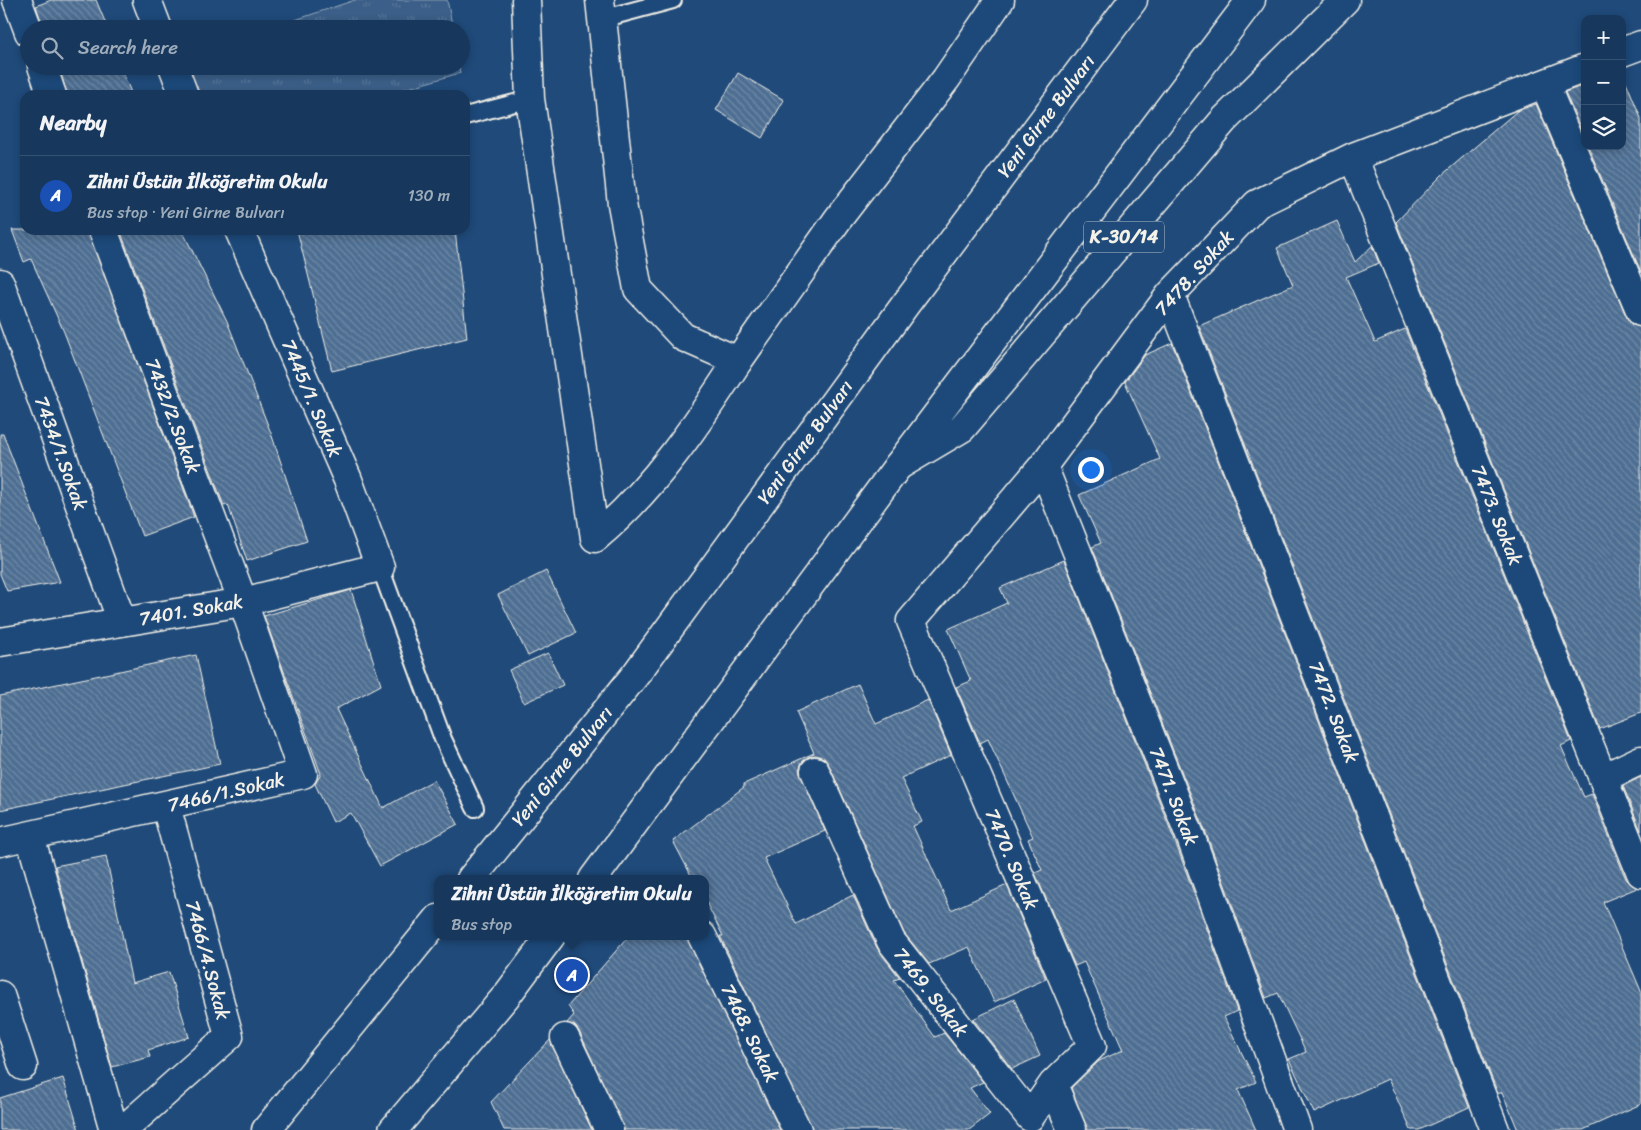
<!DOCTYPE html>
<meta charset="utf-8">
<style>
:root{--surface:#17385c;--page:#203f62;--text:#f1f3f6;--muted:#9eacbb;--line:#365272;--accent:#e69b98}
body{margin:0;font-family:Sriracha,sans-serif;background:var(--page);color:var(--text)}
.controls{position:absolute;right:15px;top:15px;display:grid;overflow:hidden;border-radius:10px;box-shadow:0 2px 8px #0003}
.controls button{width:45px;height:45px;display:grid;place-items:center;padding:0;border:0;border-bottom:1px solid var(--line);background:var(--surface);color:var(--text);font:25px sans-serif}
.you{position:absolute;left:1090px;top:469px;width:18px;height:18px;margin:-12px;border:4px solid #fff;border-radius:50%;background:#1a73e8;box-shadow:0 0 0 8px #1a73e833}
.badge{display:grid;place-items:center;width:32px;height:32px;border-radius:50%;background:var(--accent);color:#fff;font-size:16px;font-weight:700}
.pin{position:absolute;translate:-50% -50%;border:2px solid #fff;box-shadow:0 1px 5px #0006}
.popup{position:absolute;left:434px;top:875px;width:275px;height:65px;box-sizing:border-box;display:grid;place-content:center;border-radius:10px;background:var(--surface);filter:drop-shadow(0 1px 4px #0005);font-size:16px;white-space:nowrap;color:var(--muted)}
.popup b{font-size:19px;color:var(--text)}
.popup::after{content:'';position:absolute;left:50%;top:100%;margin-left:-10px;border:10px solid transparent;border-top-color:var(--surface)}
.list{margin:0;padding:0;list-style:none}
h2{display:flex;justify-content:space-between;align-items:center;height:65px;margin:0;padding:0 20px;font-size:21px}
h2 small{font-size:16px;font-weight:400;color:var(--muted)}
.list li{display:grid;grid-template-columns:32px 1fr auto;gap:15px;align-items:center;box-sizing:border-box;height:80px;padding:0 20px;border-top:1px solid var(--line)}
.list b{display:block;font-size:19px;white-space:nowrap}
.list p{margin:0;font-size:16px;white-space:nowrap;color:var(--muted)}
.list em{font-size:16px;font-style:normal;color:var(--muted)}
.icon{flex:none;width:28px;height:28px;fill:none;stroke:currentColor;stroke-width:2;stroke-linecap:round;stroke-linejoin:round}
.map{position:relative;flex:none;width:1641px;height:1130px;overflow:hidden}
.search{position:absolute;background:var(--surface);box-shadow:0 2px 8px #0003;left:20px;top:20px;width:450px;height:55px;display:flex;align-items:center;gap:12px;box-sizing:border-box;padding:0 18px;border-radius:28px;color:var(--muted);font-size:19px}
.panel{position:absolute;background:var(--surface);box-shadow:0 2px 8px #0003;left:20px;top:90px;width:450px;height:145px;border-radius:15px}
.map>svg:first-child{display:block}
.park{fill:url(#park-tufts);stroke:#97a8b8}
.building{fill:url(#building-back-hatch);stroke:#f4f1e8}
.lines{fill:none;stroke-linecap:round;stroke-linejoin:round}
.lane-casing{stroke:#f4f1e8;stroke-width:20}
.street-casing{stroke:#f4f1e8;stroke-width:31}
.secondary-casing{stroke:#f4f1e8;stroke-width:31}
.primary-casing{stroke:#f4f1e8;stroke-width:31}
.highway-casing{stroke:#f4f1e8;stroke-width:31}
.lane{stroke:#1f4a7a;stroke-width:16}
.street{stroke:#1f4a7a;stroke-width:28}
.secondary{stroke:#1f4a7a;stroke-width:28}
.primary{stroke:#1f4a7a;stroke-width:28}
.highway{stroke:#1f4a7a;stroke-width:28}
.labels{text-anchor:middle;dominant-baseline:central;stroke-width:4.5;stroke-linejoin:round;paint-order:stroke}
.shield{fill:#1f4a7a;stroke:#b4bfc7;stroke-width:1}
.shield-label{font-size:18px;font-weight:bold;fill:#f4f1e8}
.street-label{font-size:19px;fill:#f4f1e8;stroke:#1f4a7a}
</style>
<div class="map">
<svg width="1641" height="1130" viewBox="0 0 1641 1130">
<defs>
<pattern id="park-tufts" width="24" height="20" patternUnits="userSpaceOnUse" patternTransform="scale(1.25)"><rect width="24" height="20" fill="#3a5f88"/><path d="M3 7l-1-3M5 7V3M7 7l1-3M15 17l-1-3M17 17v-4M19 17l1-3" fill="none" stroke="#577699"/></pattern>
<pattern id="building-back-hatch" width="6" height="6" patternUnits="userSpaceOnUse" patternTransform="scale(1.25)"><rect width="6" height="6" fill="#4d6e92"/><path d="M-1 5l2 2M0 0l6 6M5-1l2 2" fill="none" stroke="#708aa6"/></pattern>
</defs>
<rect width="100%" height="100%" fill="#1f4a7a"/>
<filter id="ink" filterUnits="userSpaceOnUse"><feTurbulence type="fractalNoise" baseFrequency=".02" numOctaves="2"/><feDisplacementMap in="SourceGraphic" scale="10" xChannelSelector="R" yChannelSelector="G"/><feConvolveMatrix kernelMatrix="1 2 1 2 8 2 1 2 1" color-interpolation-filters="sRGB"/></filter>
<g filter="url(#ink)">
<path class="park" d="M 355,0 L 447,0 L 453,29 L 268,29 Z
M 179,66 L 459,66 L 460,73 L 384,95 L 191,95 Z"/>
<path class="building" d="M 51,0 L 96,0 L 108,29 L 44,29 L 36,6 Z
M 59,66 L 120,66 L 132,95 L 67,95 Z
M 1622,72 L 1641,118 L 1641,272 L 1588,146 L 1622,146 Z
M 738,73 L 784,100 L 762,138 L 716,110 Z
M 1585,85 L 1585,139 L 1565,92 Z
M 1536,104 L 1627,318 L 1632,325 L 1641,327 L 1641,713 L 1600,729 L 1396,222 L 1442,175 L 1517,111 Z
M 1337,221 L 1355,262 L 1372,246 L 1379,263 L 1346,277 L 1375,342 L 1405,329 L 1571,741 L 1561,746 L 1584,797 L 1592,794 L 1626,879 L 1637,888 L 1603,902 L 1641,991 L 1641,1104 L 1583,1130 L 1518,1130 L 1502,1092 L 1498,1094 L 1199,326 L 1293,285 L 1277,248 Z
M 12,230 L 88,230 L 194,517 L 142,536 L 64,332 L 31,259 L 24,262 Z
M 120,230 L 182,230 L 227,321 L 271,433 L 307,541 L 247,561 L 228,505 L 224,506 Z
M 297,230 L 455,230 L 467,338 L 332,371 Z
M 1172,343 L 1469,1107 L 1419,1130 L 1411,1130 L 1388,1079 L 1314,1113 L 1289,1059 L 1306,1052 L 1278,993 L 1266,998 L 1206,833 L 1092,547 L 1101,543 L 1079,495 L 1160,459 L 1125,382 L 1145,355 Z
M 0,434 L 3,434 L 60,582 L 7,591 L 0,574 Z
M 1064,560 L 1176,844 L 1237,1011 L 1224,1017 L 1256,1082 L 1238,1090 L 1256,1130 L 1087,1130 L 1071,1088 L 1099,1061 L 1123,1050 L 1084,962 L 1075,966 L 1035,873 L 1042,870 L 1028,839 L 1033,837 L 988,739 L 980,743 L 956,687 L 971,681 L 948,629 L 1007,603 L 1000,588 Z
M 546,571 L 576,633 L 528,656 L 498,595 Z
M 351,590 L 381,685 L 336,709 L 383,808 L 434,780 L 458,824 L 380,866 L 351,813 L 333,822 L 315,784 L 321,774 L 264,616 Z
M 548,653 L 563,685 L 524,703 L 509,670 Z
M 196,655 L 220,764 L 0,810 L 0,696 Z
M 858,684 L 876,724 L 928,700 L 951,755 L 901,778 L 922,822 L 913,826 L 951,910 L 1007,885 L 1046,979 L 994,1002 L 969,947 L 929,964 L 904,933 L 829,765 L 824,758 L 816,755 L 808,757 L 802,762 L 799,770 L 825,831 L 764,858 L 796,924 L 853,895 L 877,948 L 900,978 L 894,980 L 935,1037 L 944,1033 L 983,1082 L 970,1088 L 990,1114 L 969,1130 L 812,1130 L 720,936 L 723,936 L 706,902 L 706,879 L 693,879 L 673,841 L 744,787 L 744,784 L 814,753 L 796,712 Z
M 1641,777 L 1641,831 L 1623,786 Z
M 106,856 L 132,983 L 169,972 L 189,1037 L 148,1050 L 150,1057 L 112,1067 L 55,866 Z
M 629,936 L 687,936 L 780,1130 L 624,1130 L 579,1031 L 574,1025 L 567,1023 L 574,1015 L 568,1006 Z
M 1014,999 L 1040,1056 L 1012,1069 L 973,1019 Z
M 550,1040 L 592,1130 L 504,1130 L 491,1102 Z
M 63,1078 L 79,1130 L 0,1130 L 0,1098 Z"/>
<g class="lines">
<g class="lane-casing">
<path id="lane" d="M 602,19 L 673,0
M 465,116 L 530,99
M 380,567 L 443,739 L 475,808"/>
</g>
<g class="street-casing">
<path id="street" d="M 17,0 L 29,32
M 147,0 L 158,29
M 1622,52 L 1641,45
M 42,66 L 52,95
M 173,66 L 184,95
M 1545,85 L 1641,312
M 1353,157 L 1641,873
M 0,283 L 122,622
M 1170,295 L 1495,1130
M 738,361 L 838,219 L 946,79 L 1000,0
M 1043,466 L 1191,838 L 1297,1130
M 0,642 L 243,602 L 380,567 L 348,480 L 239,230
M 815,771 L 891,941 L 1030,1117 L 1053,1084 L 1092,1046 L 911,621 L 1043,466 L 1170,295 L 1257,204 L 1353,157 L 1585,68
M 1603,778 L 1641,760
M 30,836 L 114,1130
M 0,842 L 303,774 L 243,602 L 103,230
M 702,936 L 797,1130
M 0,995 L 23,1066
M 565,1038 L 609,1130
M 1053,1084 L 1072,1130
M 123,1130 L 229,1036 L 166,806"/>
</g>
<g class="secondary-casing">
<path id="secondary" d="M 526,0 L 530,99 L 595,538 C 654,489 697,424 738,361 L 683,337 L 638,289 L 622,204 L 600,0"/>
</g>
<g class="primary-casing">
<path id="primary" d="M 471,879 L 636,674 L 905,305 L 1133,0
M 593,879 L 898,466 L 1251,0
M 266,1130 L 438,919
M 393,1130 L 507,995 L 551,936"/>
</g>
<g class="highway-casing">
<path id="highway" d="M 898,466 L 962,428 L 1224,120 L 1345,0"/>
</g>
<use href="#lane" class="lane"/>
<use href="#street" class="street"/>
<use href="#secondary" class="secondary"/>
<use href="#primary" class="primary"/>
<use href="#highway" class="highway"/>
</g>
</g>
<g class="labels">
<rect class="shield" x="1084" y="221.5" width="80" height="31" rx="4"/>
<g class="shield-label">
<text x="1124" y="237">K-30/14</text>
</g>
<g class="street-label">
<text transform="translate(1046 116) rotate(-53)">Yeni Girne Bulvarı</text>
<text transform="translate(1194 273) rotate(-48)">7478. Sokak</text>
<text transform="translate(312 398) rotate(67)">7445/1. Sokak</text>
<text transform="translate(173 416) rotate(69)">7432/2.Sokak</text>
<text transform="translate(805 442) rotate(-54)">Yeni Girne Bulvarı</text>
<text transform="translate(61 453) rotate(70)">7434/1.Sokak</text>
<text transform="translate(1497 515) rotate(68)">7473. Sokak</text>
<text transform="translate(191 610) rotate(-10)">7401. Sokak</text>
<text transform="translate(1334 712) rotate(69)">7472. Sokak</text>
<text transform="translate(562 766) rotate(-51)">Yeni Girne Bulvarı</text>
<text transform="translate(226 792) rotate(-13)">7466/1.Sokak</text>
<text transform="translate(1174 796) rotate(69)">7471. Sokak</text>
<text transform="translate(1012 859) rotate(67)">7470. Sokak</text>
<text transform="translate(208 960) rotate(75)">7466/4.Sokak</text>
<text transform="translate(931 992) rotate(52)">7469. Sokak</text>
<text transform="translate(750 1033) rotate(64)">7468. Sokak</text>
</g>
</g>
</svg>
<div class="controls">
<button>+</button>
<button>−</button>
<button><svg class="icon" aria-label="layers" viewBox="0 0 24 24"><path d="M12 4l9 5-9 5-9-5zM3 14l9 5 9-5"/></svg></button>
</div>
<div class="you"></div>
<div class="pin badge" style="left:572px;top:975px;background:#1a4fb4">A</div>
<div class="popup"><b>Zihni Üstün İlköğretim Okulu</b>Bus stop</div>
<div class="search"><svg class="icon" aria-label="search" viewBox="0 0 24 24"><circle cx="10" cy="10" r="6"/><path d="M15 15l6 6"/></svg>Search here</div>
<section class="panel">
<h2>Nearby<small></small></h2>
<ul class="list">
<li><span class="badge" style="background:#1a4fb4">A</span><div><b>Zihni Üstün İlköğretim Okulu</b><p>Bus stop · Yeni Girne Bulvarı</p></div><em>130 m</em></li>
</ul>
</section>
</div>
